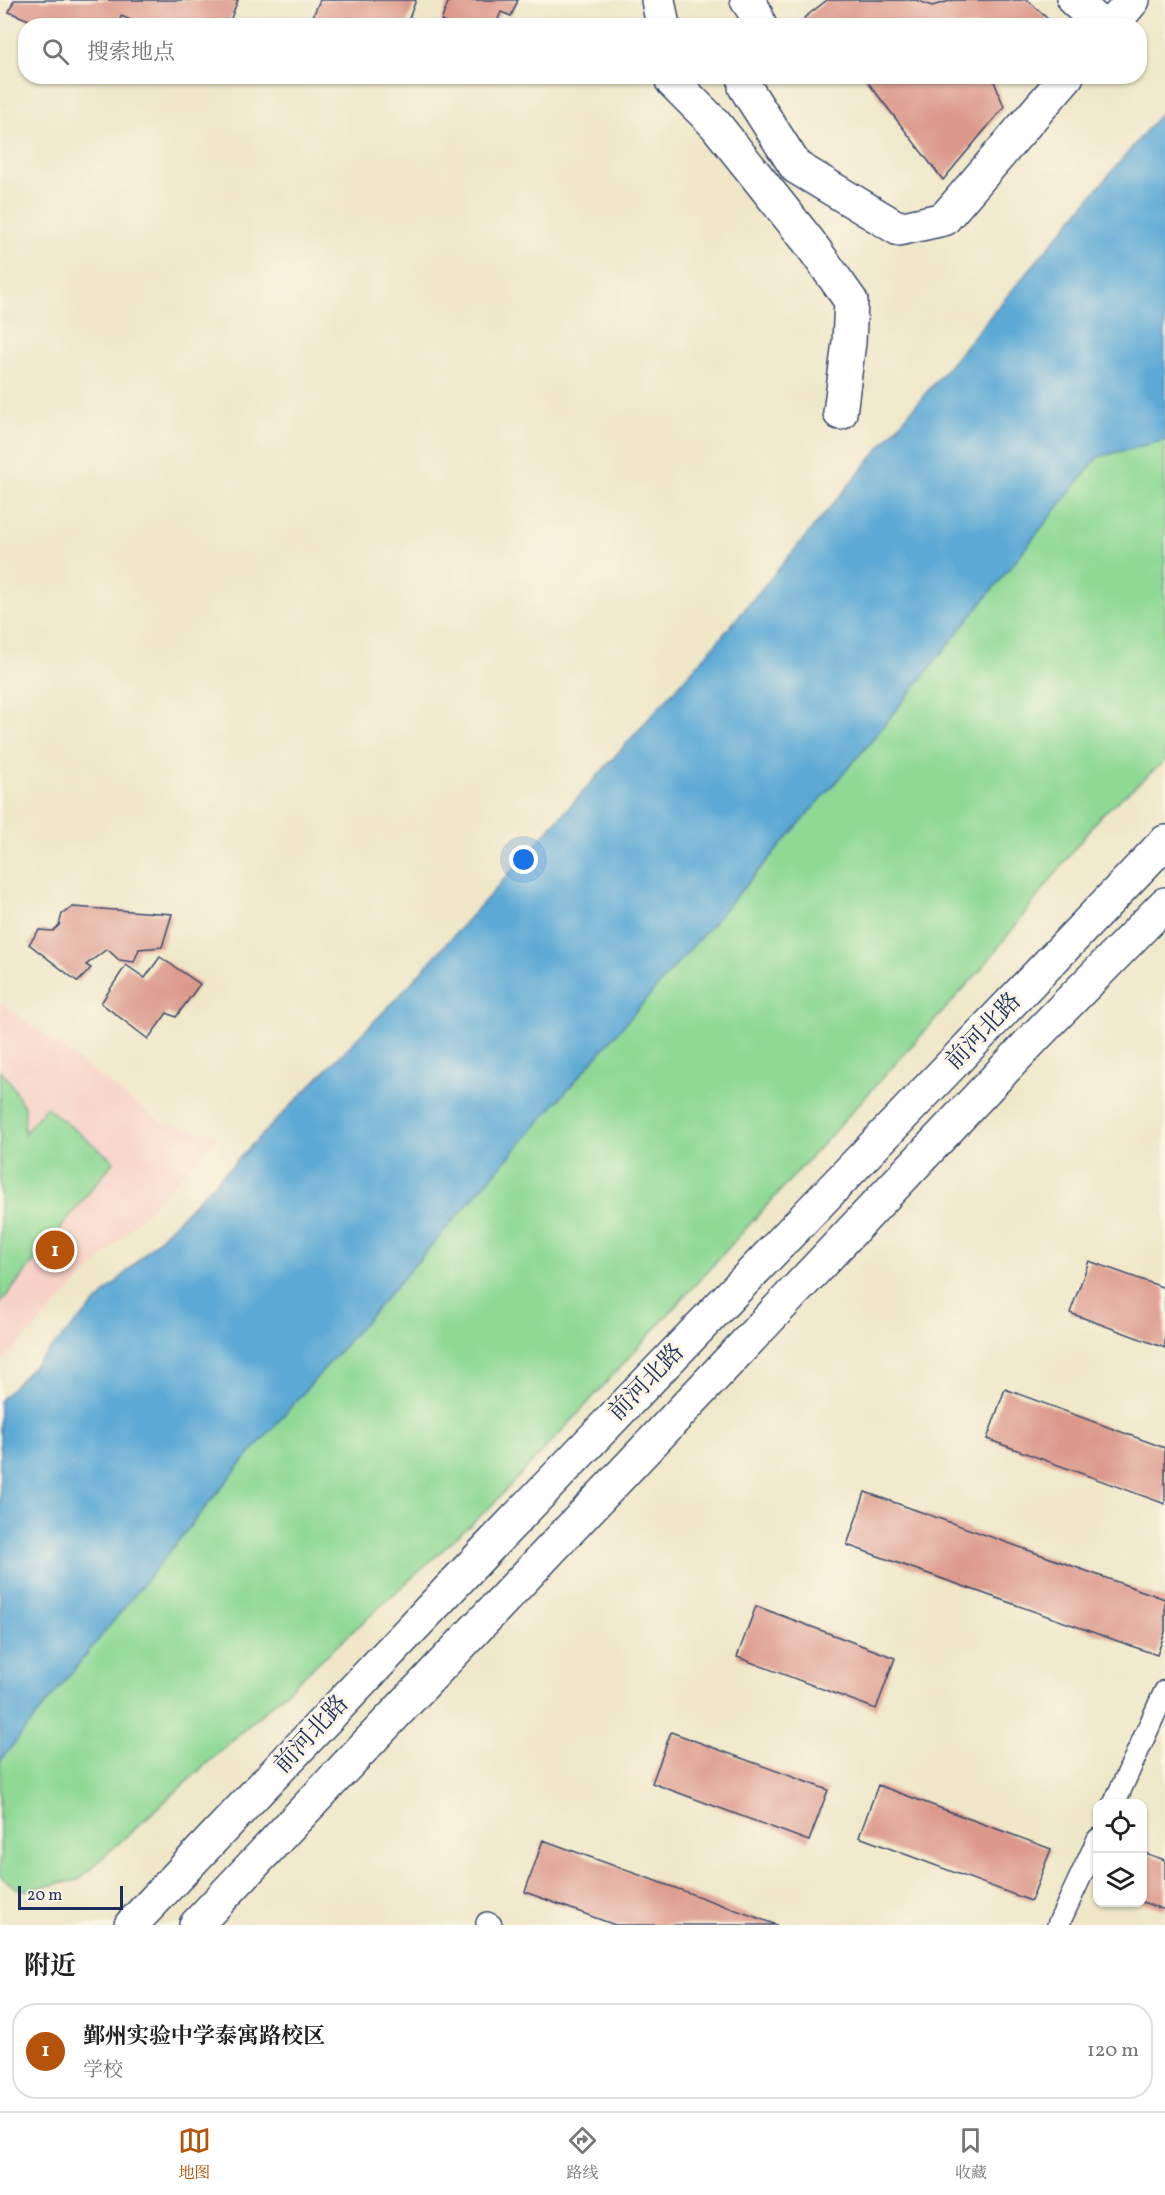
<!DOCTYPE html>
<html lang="zh">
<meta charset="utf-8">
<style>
:root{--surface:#fff;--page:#f6f6f6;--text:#222;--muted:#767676;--line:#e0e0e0;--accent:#b45309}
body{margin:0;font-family:Vollkorn,"Noto Serif SC",serif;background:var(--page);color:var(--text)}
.controls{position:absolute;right:18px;bottom:18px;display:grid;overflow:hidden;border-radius:12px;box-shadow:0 2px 4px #0004}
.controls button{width:54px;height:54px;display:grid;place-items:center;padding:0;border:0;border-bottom:2px solid var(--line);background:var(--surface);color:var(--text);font:30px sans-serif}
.scale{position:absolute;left:18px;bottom:15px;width:105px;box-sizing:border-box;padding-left:6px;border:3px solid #1b2f5e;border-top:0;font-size:16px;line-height:21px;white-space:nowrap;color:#1b2f5e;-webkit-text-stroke:4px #fcf5e5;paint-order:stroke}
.you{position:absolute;left:524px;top:860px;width:21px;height:21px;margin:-15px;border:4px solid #fff;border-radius:50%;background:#1a73e8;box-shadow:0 0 0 9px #1a73e833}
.badge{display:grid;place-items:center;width:39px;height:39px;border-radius:50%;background:var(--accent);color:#fff;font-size:20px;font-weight:700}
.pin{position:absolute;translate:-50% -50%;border:3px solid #fff;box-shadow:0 2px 6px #0006}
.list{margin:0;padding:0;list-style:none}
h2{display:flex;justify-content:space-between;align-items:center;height:78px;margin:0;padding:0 24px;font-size:26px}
h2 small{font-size:20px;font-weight:400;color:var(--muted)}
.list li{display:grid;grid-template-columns:39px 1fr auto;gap:18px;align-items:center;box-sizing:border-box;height:96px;margin:0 12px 12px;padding:0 12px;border:2px solid var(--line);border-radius:24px}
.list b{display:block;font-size:22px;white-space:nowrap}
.list p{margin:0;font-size:20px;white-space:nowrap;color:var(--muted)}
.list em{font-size:20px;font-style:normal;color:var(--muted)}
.icon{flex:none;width:33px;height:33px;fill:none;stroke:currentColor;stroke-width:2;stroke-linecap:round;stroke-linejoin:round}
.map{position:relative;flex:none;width:1165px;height:1925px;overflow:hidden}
.search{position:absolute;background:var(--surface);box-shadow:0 2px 4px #0004;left:18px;right:18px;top:18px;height:66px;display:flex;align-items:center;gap:15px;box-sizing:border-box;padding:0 21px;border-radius:24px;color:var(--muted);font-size:22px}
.sheet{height:186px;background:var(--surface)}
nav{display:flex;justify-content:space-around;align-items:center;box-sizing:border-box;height:84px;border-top:2px solid var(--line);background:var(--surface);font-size:16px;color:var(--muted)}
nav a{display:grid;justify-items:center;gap:3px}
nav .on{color:var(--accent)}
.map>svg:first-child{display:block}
.built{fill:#f7d1c7}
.green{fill:#8fd995;stroke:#55847a;stroke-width:1.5}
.water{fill:#5ca9d5;stroke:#3c6c9a;stroke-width:1.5}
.building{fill:#dc998b}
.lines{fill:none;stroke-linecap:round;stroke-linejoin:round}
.service-casing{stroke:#3b4b6e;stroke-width:24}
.minor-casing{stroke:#3b4b6e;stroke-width:36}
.secondary-casing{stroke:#3b4b6e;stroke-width:36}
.service{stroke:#fff;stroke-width:21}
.minor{stroke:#fff;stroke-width:33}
.secondary{stroke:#fff;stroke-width:33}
.labels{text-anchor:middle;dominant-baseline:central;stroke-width:6;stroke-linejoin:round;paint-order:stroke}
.street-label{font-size:24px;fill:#1b2f5e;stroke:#fcf5e5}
</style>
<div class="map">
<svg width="1165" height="1925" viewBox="0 0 1165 1925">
<rect width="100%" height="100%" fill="#fcf5e5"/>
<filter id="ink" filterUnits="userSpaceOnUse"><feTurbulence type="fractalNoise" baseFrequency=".0167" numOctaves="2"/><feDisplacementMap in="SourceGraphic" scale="12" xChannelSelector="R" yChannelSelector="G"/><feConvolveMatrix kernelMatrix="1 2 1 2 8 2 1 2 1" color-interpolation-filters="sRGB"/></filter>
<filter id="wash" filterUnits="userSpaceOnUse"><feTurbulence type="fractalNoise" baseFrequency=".008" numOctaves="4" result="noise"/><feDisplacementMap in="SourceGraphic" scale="24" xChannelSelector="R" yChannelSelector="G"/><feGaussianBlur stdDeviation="1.35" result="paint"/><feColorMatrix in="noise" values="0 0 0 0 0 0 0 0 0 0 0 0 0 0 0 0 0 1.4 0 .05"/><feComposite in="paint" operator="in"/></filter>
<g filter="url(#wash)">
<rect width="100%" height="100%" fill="#efe7c8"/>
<path class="built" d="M 0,1002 L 160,1122 L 220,1135 L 0,1364 Z"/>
<path class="green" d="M 1165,440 L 1165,761 L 1100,816 L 984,966 L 575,1417 L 489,1508 L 78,1880 L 20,1891 L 0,1876 L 0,1761 L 234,1472 L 869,744 L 1098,457 Z
M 0,1071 L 9,1080 L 25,1109 L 24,1134 L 46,1107 L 114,1161 L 0,1304 Z"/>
<path class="water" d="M 1165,108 L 1165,440 L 1098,457 L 869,744 L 234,1472 L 0,1761 L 0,1400 L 399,996 L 707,654 Z"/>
<g id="blocks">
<path class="building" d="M 14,0 L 238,0 L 228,26 L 145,26 L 121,16 L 118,26 L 44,26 L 9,12 Z
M 320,0 L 416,0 L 406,26 L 336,26 L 313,16 Z
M 449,0 L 518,0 L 511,16 L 501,12 L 495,26 L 452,26 L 441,21 Z
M 827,0 L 916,0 L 932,6 L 953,0 L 1028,0 L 1051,22 L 1048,26 L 808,26 L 804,18 Z
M 863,76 L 992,76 L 1004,107 L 943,180 Z
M 73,907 L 172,914 L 162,947 L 139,949 L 134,962 L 119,960 L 107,949 L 86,965 L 91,968 L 78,982 L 29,944 L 39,930 L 53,931 L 59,925 L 62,914 Z
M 160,957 L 200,984 L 176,1017 L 167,1013 L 148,1039 L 101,1003 L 126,965 L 145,978 Z
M 1089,1261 L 1165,1288 L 1165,1348 L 1070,1313 Z
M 1005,1389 L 1165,1448 L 1165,1504 L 987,1439 Z
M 865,1492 L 1165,1599 L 1165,1632 L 1157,1655 L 847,1545 Z
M 756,1606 L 895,1658 L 876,1709 L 737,1657 Z
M 671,1732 L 828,1790 L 809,1841 L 652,1783 Z
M 878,1785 L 1051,1849 L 1031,1901 L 859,1837 Z
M 543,1840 L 777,1925 L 615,1925 L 525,1892 Z
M 1142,1852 L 1165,1860 L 1165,1910 L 1142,1902 Z"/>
</g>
</g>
<g filter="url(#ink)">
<use href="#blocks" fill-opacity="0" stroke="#3b4b6e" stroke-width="1.5"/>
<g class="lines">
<g class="service-casing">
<path id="service" d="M 1114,1804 L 1165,1691
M 487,1923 L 491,1925
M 1058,1925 L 1098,1839"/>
</g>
<g class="minor-casing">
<path id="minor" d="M 658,0 L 663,26
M 747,0 L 755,12 L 760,26
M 1074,0 L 1102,26
M 1111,26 L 1133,0
M 671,76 L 672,81 L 715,124 L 809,242 L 851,301 L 849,342 L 840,413
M 745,76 L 745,87 L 796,167 L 899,229 L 944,219 L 1067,76"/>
</g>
<g class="secondary-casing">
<path id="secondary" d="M 131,1925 L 493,1543 L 1165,842
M 196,1925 L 1035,1037 L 1165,904"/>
</g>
<use href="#service" class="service"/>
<use href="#minor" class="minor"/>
<use href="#secondary" class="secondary"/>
</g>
</g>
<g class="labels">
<g class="street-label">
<text transform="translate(984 1032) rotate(-46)">前河北路</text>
<text transform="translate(647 1383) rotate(-46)">前河北路</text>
<text transform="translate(312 1735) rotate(-47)">前河北路</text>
</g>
</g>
</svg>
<div class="controls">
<button><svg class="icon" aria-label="locate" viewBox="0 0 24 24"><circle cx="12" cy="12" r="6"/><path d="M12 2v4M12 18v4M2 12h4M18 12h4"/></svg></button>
<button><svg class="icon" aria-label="layers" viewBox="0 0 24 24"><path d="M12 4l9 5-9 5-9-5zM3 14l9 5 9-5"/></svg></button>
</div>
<div class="scale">20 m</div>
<div class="you"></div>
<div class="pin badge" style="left:55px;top:1250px">1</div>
<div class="search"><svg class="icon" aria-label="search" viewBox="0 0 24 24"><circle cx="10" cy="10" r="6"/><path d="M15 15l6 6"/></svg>搜索地点</div>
</div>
<section class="sheet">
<h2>附近<small></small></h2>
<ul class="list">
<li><span class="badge">1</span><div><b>鄞州实验中学泰寓路校区</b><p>学校</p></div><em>120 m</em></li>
</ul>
</section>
<nav>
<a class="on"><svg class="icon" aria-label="map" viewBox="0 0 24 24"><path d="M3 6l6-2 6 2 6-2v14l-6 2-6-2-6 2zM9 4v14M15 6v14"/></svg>地图</a>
<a><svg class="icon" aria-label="directions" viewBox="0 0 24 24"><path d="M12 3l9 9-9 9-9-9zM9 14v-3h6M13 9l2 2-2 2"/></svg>路线</a>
<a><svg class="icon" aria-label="saved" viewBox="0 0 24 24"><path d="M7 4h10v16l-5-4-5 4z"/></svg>收藏</a>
</nav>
